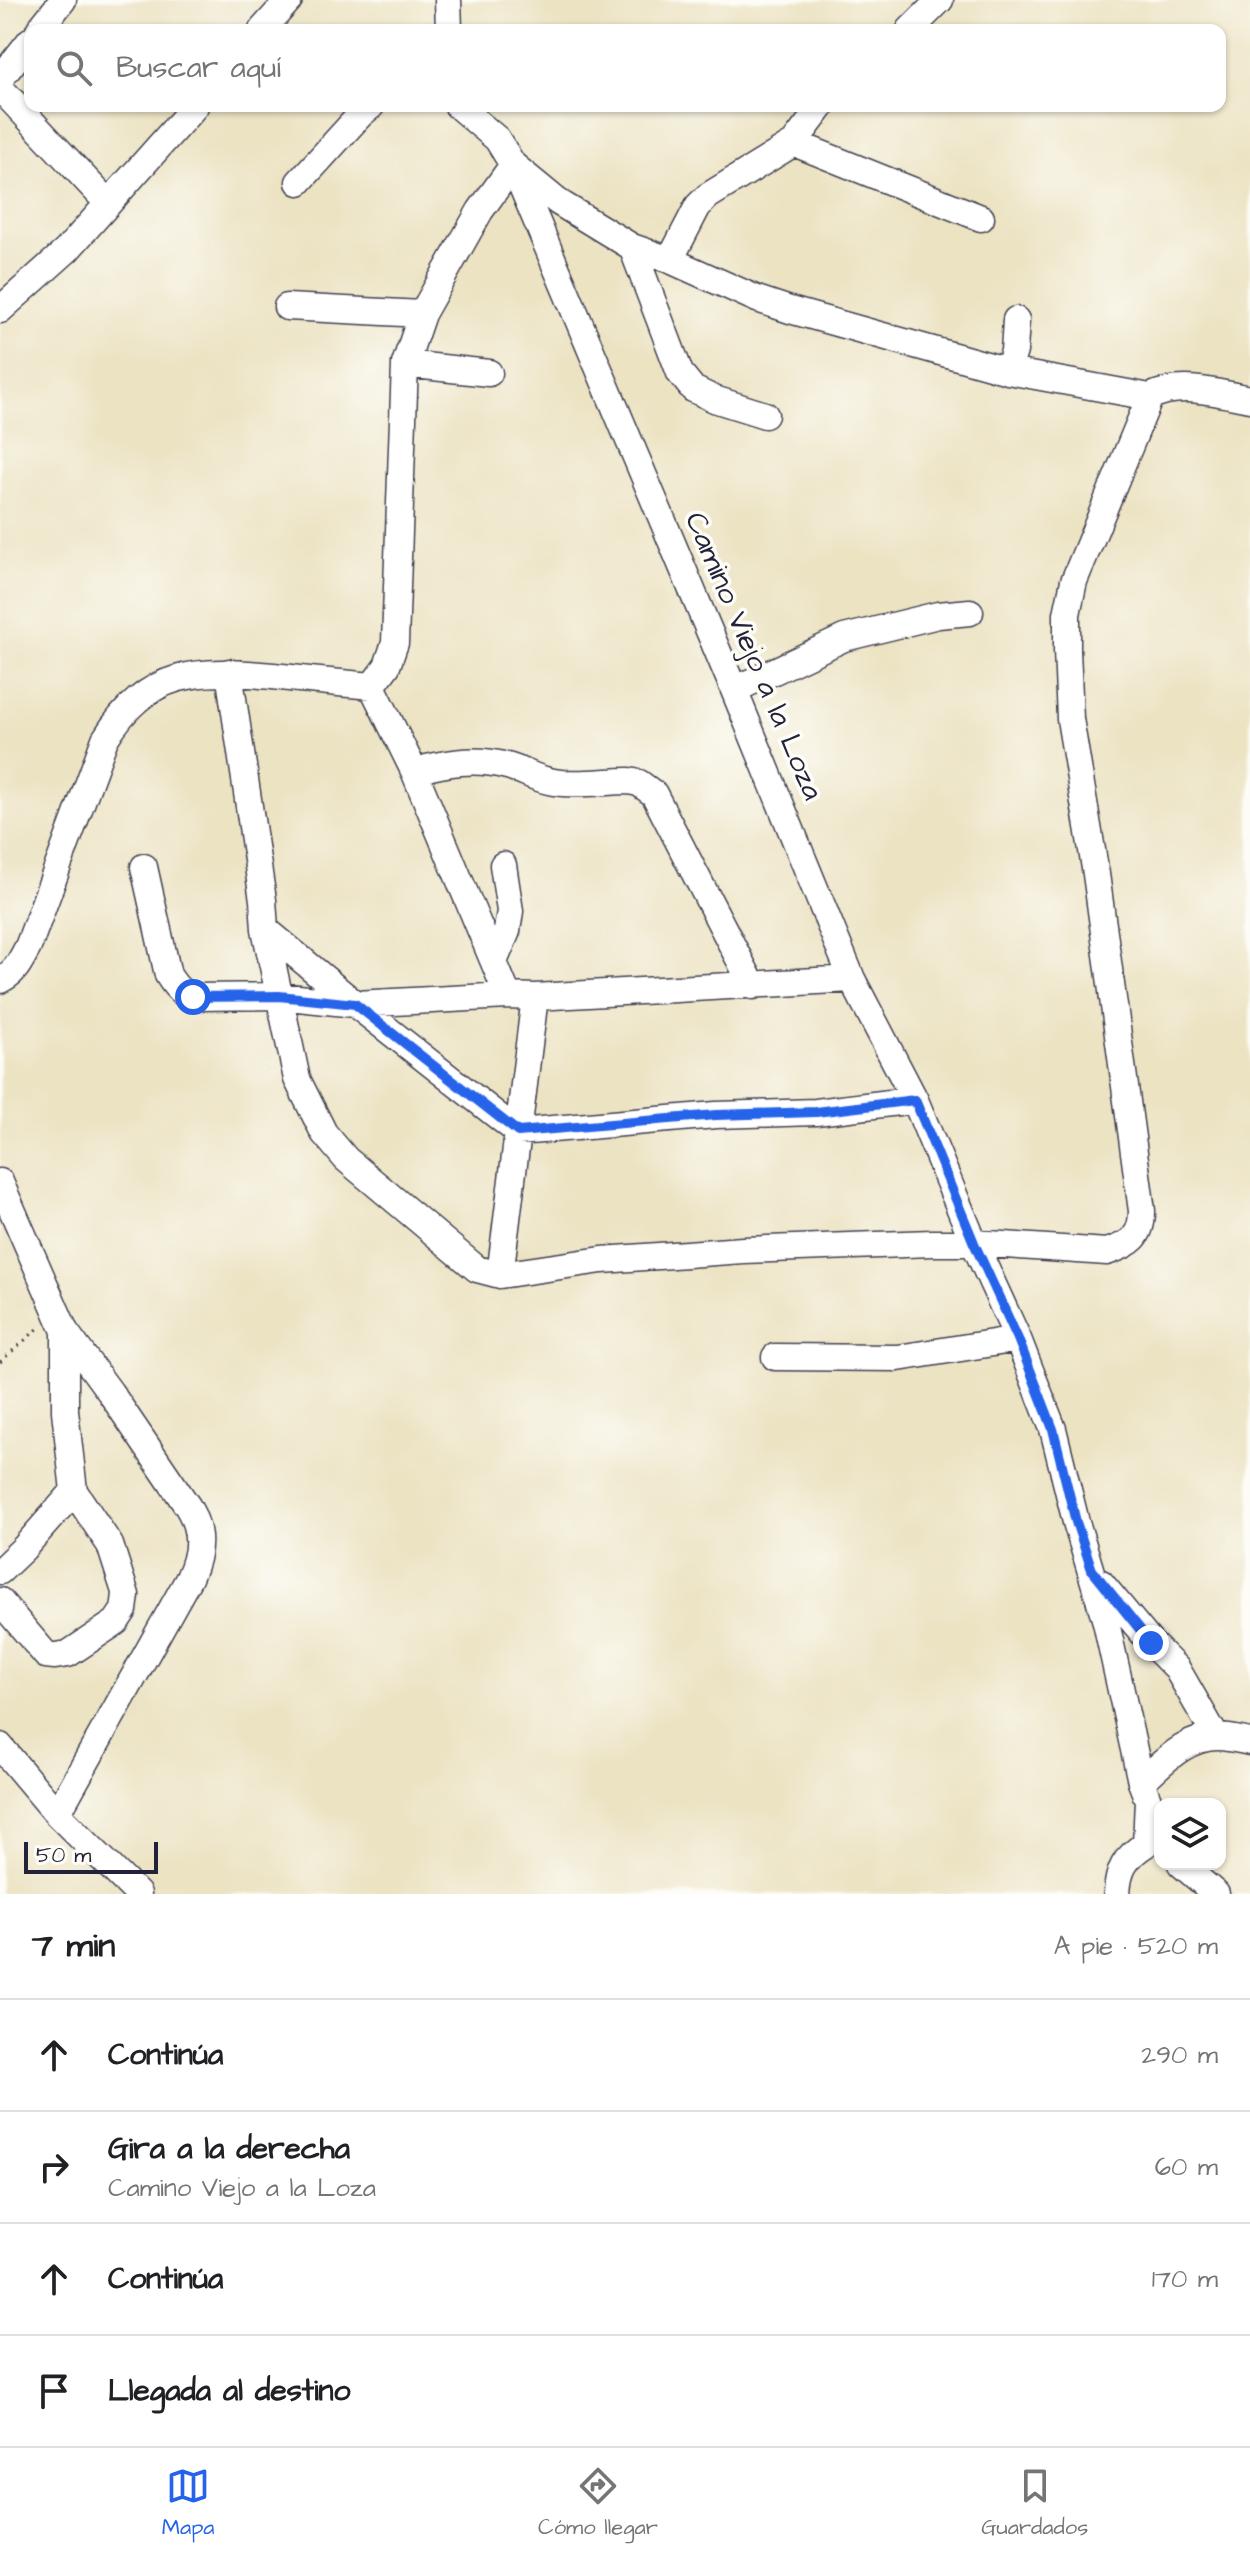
<!DOCTYPE html>
<html lang="es">
<meta charset="utf-8">
<style>
:root{--surface:#fff;--page:#f2f2f2;--text:#202124;--muted:#757577;--line:#e0e0e0;--accent:#2563eb}
body{margin:0;font-family:"Architects Daughter",sans-serif;background:var(--page);color:var(--text)}
.controls{position:absolute;right:24px;bottom:24px;display:grid;overflow:hidden;border-radius:16px;box-shadow:0 2px 6px #0004}
.controls button{width:72px;height:72px;display:grid;place-items:center;padding:0;border:0;border-bottom:2px solid var(--line);background:var(--surface);color:var(--text);font:40px sans-serif}
.scale{position:absolute;left:24px;bottom:20px;width:134px;box-sizing:border-box;padding-left:8px;border:4px solid #22223b;border-top:0;font-size:22px;line-height:28px;white-space:nowrap;color:#22223b;-webkit-text-stroke:6px #fdfcf7;paint-order:stroke}
.stop{position:absolute;width:24px;height:24px;margin:-18px;border:6px solid #2563eb;border-radius:50%;background:#fff}
.stop.end{background:#2563eb;border-color:#fff;box-shadow:0 2px 8px #0008}
.list{margin:0;padding:0;list-style:none}
h2{display:flex;justify-content:space-between;align-items:center;height:104px;margin:0;padding:0 32px;font-size:34px}
h2 small{font-size:26px;font-weight:400;color:var(--muted)}
.list li{display:grid;grid-template-columns:52px 1fr auto;gap:24px;align-items:center;box-sizing:border-box;height:112px;padding:0 32px;border-top:2px solid var(--line)}
.list b{display:block;font-size:30px;white-space:nowrap}
.list p{margin:0;font-size:26px;white-space:nowrap;color:var(--muted)}
.list em{font-size:26px;font-style:normal;color:var(--muted)}
.icon{flex:none;width:44px;height:44px;fill:none;stroke:currentColor;stroke-width:2;stroke-linecap:round;stroke-linejoin:round}
.map{position:relative;flex:none;width:1250px;height:1894px;overflow:hidden}
.search{position:absolute;background:var(--surface);box-shadow:0 2px 6px #0004;left:24px;right:24px;top:24px;height:88px;display:flex;align-items:center;gap:20px;box-sizing:border-box;padding:0 28px;border-radius:16px;color:var(--muted);font-size:30px}
.sheet{height:552px;background:var(--surface)}
nav{display:flex;justify-content:space-around;align-items:center;box-sizing:border-box;height:112px;border-top:2px solid var(--line);background:var(--surface);font-size:22px;color:var(--muted)}
nav a{display:grid;justify-items:center;gap:4px}
nav .on{color:var(--accent)}
.map>svg:first-child{display:block}
.lines{fill:none;stroke-linecap:round;stroke-linejoin:round}
.minor-casing{stroke:#403f4f;stroke-width:29}
.path{stroke:#403f4f;stroke-width:3;stroke-dasharray:2 6;stroke-linecap:butt}
.minor{stroke:#fff;stroke-width:26}
.route{stroke:#2563eb;stroke-width:10}
.labels{text-anchor:middle;dominant-baseline:central;stroke-width:7;stroke-linejoin:round;paint-order:stroke}
.street-label{font-size:30px;fill:#22223b;stroke:#fdfcf7}
</style>
<div class="map">
<svg width="1250" height="1894" viewBox="0 0 1250 1894">
<rect width="100%" height="100%" fill="#fdfcf7"/>
<filter id="ink" filterUnits="userSpaceOnUse"><feTurbulence type="fractalNoise" baseFrequency=".0125" numOctaves="2"/><feDisplacementMap in="SourceGraphic" scale="16" xChannelSelector="R" yChannelSelector="G"/><feConvolveMatrix kernelMatrix="1 2 1 2 8 2 1 2 1" color-interpolation-filters="sRGB"/></filter>
<filter id="wash" filterUnits="userSpaceOnUse"><feTurbulence type="fractalNoise" baseFrequency=".006" numOctaves="4" result="noise"/><feDisplacementMap in="SourceGraphic" scale="32" xChannelSelector="R" yChannelSelector="G"/><feGaussianBlur stdDeviation="1.8" result="paint"/><feColorMatrix in="noise" values="0 0 0 0 0 0 0 0 0 0 0 0 0 0 0 0 0 1.4 0 .05"/><feComposite in="paint" operator="in"/></filter>
<g filter="url(#wash)">
<rect width="100%" height="100%" fill="#ece3c3"/>
</g>
<g filter="url(#ink)">
<g class="lines">
<g class="minor-casing">
<path id="minor" d="M 448,0 L 449,30
M 39,30 L 63,0
M 262,30 L 289,0
M 910,30 L 940,0
M 0,79 L 30,41
M 0,88 L 108,203
M 458,106 L 497,139 L 513,165 L 734,690 L 852,979 L 915,1100 L 974,1243 L 1018,1339 L 1053,1429 L 1076,1522 L 1106,1622 L 1141,1782 L 1148,1800 L 1146,1844 C 1125,1857 1118,1870 1117,1894
M 794,143 L 981,218
M 299,182 L 361,114 L 371,106
M 632,247 L 680,373 L 693,389 L 714,399 L 765,415
M 670,260 L 698,206 L 708,196 L 794,143 L 822,106
M 287,307 L 422,314
M 0,310 L 67,250 L 195,106
M 405,364 L 489,373
M 1008,371 L 1014,351 L 1016,320
M 229,672 L 263,900 L 265,929 L 297,1079 L 324,1133 L 346,1159 L 477,1269 L 500,1275 L 602,1260 L 743,1250 L 932,1243 L 974,1243 L 1107,1252 C 1131,1244 1142,1237 1142,1211 L 1096,874 L 1070,719 L 1067,650 L 1067,614 L 1074,581 L 1150,397
M 734,690 L 844,638 L 938,615 L 970,612
M 414,771 C 446,763 474,757 507,766 C 523,770 537,780 554,782 C 578,786 605,781 629,781 L 639,783 L 654,794 L 753,986
M 144,867 L 168,975 C 175,986 180,993 193,997 L 279,996 L 355,1004 L 508,996 L 535,997 L 852,979
M 265,929 L 355,1004 L 518,1132 L 716,1115 L 816,1112 L 915,1100
M 494,962 L 507,931 L 510,911 L 503,865
M 0,980 C 16,973 20,961 28,947 L 105,739 C 148,669 198,669 273,676 C 306,680 339,683 372,686
M 508,996 L 414,771 L 372,686 L 387,666 L 395,643 L 405,364 L 422,314 L 480,211 L 513,165 L 558,202 L 632,247 L 670,260 L 757,299 L 790,310 L 1008,371 L 1150,397 C 1180,381 1218,393 1250,399
M 0,1182 L 65,1331 L 110,1392 L 188,1507 C 202,1531 201,1552 189,1578 L 57,1814
M 500,1275 L 535,997
M 775,1357 L 898,1358 L 1018,1339
M 0,1571 L 24,1548 L 74,1491
M 1101,1583 L 1151,1643 L 1177,1669 L 1216,1737
M 0,1601 L 46,1655 L 55,1656 L 68,1654 L 116,1622 L 124,1610 L 126,1595 L 110,1545 L 74,1491 L 65,1411 L 65,1331
M 0,1746 L 57,1814 L 138,1894
M 1141,1782 C 1163,1763 1185,1737 1218,1737 C 1228,1737 1240,1740 1250,1742
M 1181,1864 L 1216,1894"/>
</g>
<path class="path" d="M 0,1362 L 40,1327"/>
<use href="#minor" class="minor"/>
</g>
</g>
<g class="lines" filter="url(#ink)">
<path class="route" d="M 193,997 L 279,996 L 355,1004 L 518,1132 L 716,1115 L 816,1112 L 915,1100 L 974,1243 L 1018,1339 L 1053,1429 L 1076,1522 L 1092,1570 L 1151,1643"/>
</g>
<g class="labels">
<g class="street-label">
<text transform="translate(754 656) rotate(67)">Camino Viejo a la Loza</text>
</g>
</g>
</svg>
<div class="controls">
<button><svg class="icon" aria-label="layers" viewBox="0 0 24 24"><path d="M12 4l9 5-9 5-9-5zM3 14l9 5 9-5"/></svg></button>
</div>
<div class="scale">50 m</div>
<div class="stop" style="left:193px;top:997px"></div>
<div class="stop end" style="left:1151px;top:1643px"></div>
<div class="search"><svg class="icon" aria-label="search" viewBox="0 0 24 24"><circle cx="10" cy="10" r="6"/><path d="M15 15l6 6"/></svg>Buscar aquí</div>
</div>
<section class="sheet">
<h2>7 min<small>A pie · 520 m</small></h2>
<ul class="list">
<li><svg class="icon" aria-label="ahead" viewBox="0 0 24 24"><path d="M12 20V5M6 11l6-6 6 6"/></svg><div><b>Continúa</b></div><em>290 m</em></li>
<li><svg class="icon" aria-label="right" viewBox="0 0 24 24"><path d="M7 20v-9h11M14 6l5 5-5 5"/></svg><div><b>Gira a la derecha</b><p>Camino Viejo a la Loza</p></div><em>60 m</em></li>
<li><svg class="icon" aria-label="ahead" viewBox="0 0 24 24"><path d="M12 20V5M6 11l6-6 6 6"/></svg><div><b>Continúa</b></div><em>170 m</em></li>
<li><svg class="icon" aria-label="arrive" viewBox="0 0 24 24"><path d="M6 21V4h12l-3 4 3 4H6"/></svg><div><b>Llegada al destino</b></div></li>
</ul>
</section>
<nav>
<a class="on"><svg class="icon" aria-label="map" viewBox="0 0 24 24"><path d="M3 6l6-2 6 2 6-2v14l-6 2-6-2-6 2zM9 4v14M15 6v14"/></svg>Mapa</a>
<a><svg class="icon" aria-label="directions" viewBox="0 0 24 24"><path d="M12 3l9 9-9 9-9-9zM9 14v-3h6M13 9l2 2-2 2"/></svg>Cómo llegar</a>
<a><svg class="icon" aria-label="saved" viewBox="0 0 24 24"><path d="M7 4h10v16l-5-4-5 4z"/></svg>Guardados</a>
</nav>
